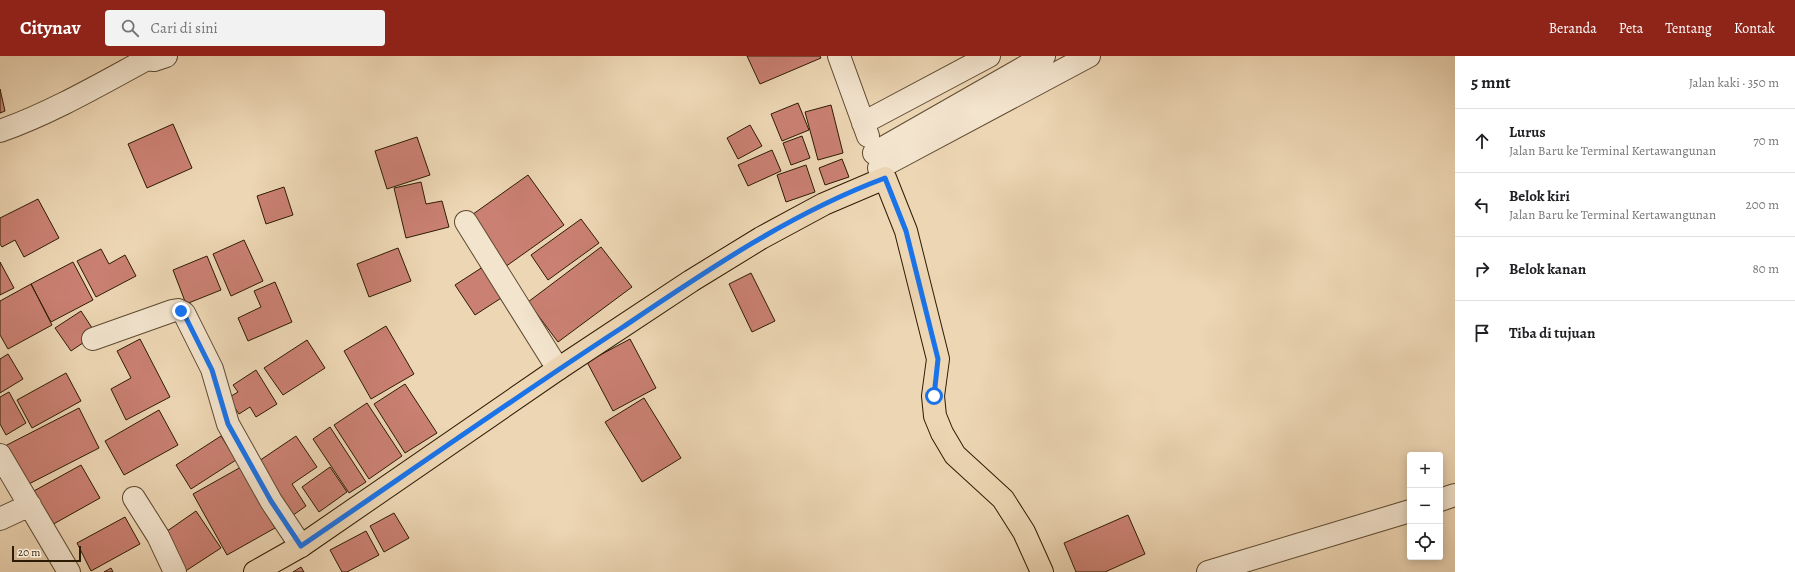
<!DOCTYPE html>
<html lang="id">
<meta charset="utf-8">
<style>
:root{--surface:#fff;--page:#f2f2f2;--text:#202124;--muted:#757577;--line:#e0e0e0;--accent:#8f2418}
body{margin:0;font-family:Alegreya,serif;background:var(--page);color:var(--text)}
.controls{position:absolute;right:12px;bottom:12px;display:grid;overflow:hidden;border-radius:4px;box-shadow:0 2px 10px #0003}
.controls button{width:36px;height:36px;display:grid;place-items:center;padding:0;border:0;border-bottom:1px solid var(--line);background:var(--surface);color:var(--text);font:20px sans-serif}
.scale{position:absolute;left:12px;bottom:10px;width:69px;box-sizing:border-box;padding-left:4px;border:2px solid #2d1b03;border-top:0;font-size:11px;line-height:14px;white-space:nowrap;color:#2d1b03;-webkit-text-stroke:3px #f3e4ce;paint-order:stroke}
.stop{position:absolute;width:12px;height:12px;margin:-9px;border:3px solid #1a73e8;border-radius:50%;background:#fff}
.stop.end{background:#1a73e8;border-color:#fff;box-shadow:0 1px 4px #0008}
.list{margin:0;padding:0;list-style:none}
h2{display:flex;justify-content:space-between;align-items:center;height:52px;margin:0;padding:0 16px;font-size:17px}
h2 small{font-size:13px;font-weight:400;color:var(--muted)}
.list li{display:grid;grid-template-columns:26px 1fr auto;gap:12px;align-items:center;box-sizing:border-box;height:64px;padding:0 16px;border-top:1px solid var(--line)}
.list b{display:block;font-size:15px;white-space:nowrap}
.list p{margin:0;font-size:13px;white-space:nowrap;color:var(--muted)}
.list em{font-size:13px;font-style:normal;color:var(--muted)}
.icon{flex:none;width:22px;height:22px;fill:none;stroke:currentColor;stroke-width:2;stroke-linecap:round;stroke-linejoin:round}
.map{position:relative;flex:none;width:1455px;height:516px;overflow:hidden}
header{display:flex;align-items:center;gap:24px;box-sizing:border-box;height:56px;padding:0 20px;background:var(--accent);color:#fff}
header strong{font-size:19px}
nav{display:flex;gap:22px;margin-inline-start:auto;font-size:14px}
.search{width:280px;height:36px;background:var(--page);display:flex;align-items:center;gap:10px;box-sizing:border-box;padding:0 14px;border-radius:4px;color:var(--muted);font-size:15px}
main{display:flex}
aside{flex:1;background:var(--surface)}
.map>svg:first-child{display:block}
.building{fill:#ca8072;stroke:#2d1b03}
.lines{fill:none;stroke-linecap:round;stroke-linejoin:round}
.minor-casing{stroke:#5d4a2f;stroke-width:24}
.major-casing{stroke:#2d1b03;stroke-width:24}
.minor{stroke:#f3e4ce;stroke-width:22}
.major{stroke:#edd6b4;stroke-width:22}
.route{stroke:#1a73e8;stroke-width:5}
</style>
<header>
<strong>Citynav</strong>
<div class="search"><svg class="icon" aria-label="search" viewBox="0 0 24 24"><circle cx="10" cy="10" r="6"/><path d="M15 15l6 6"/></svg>Cari di sini</div>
<nav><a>Beranda</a><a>Peta</a><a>Tentang</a><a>Kontak</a></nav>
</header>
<main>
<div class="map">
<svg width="1455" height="516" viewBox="0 0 1455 516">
<rect width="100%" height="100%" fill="#edd6b4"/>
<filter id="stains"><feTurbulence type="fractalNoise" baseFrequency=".005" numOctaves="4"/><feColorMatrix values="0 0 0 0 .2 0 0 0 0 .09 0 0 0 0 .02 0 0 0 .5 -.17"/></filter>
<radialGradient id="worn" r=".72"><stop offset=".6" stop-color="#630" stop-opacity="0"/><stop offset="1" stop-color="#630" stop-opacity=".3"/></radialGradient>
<path class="building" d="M 747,0 L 820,0 L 821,2 L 760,28 Z
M 0,33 L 5,55 L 0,57 Z
M 798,47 L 809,74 L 782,85 L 771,58 Z
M 831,49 L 843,97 L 818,104 L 805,56 Z
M 173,68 L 192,112 L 147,132 L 128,88 Z
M 750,69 L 762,90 L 738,103 L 727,82 Z
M 802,80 L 810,102 L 791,109 L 783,87 Z
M 417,81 L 430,119 L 387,133 L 375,95 Z
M 772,94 L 781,115 L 748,130 L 738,109 Z
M 842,103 L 849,121 L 825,129 L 819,112 Z
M 806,109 L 815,136 L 786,146 L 777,119 Z
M 528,119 L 564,169 L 505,211 L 469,161 Z
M 421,126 L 426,148 L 442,145 L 449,171 L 406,182 L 394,132 Z
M 284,131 L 293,159 L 266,168 L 257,140 Z
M 38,143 L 59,182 L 24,201 L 15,184 L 2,191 L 0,188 L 0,162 Z
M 581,163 L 599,187 L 548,224 L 531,199 Z
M 244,184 L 263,225 L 231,240 L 213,198 Z
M 601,191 L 632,231 L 558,286 L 528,246 Z
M 398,192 L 411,225 L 369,241 L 357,208 Z
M 101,193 L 109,208 L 125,199 L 136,220 L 96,241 L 77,205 Z
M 207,200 L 221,234 L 186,248 L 173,214 Z
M 0,206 L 14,232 L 0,239 Z
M 73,206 L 93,244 L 51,266 L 31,228 Z
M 489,207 L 509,237 L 475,259 L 455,229 Z
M 751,217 L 775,265 L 752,276 L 729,228 Z
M 275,226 L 292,266 L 248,285 L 238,262 L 261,251 L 254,235 Z
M 31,228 L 52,269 L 8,293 L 0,279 L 0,245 Z
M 81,255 L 96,278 L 71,295 L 55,272 Z
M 386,270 L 414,318 L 371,343 L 344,295 Z
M 140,283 L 170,341 L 126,364 L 111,333 L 131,322 L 117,295 Z
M 630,283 L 656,332 L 613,355 L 587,306 Z
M 307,284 L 325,312 L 283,339 L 264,312 Z
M 8,298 L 23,323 L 0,337 L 0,303 Z
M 256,314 L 277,348 L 256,361 L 250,351 L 239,358 L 228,342 L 238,336 L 233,329 Z
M 66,317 L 81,345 L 32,372 L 17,344 Z
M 405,328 L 437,377 L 405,397 L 374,348 Z
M 9,336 L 26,367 L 6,379 L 0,368 L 0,341 Z
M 644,342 L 681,402 L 642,426 L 605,366 Z
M 367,347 L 402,400 L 369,423 L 334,369 Z
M 79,352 L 99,392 L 23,431 L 3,391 Z
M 159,354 L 178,389 L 124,419 L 105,385 Z
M 330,371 L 366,426 L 349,437 L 313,383 Z
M 221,380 L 236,404 L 191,433 L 176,409 Z
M 296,380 L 317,411 L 292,428 L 306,450 L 289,462 L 253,409 Z
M 81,409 L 100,442 L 50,470 L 32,436 Z
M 241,411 L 275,472 L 227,499 L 193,438 Z
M 330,411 L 347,436 L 319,456 L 302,431 Z
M 196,455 L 221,492 L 184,516 L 160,480 Z
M 394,457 L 409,482 L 384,496 L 370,470 Z
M 1128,459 L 1145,498 L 1105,516 L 1076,516 L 1064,487 Z
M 125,461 L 140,488 L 91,515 L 77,487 Z
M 366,475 L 379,499 L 347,516 L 342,516 L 330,494 Z
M 301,511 L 304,516 L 293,516 Z
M 111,512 L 113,516 L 104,516 Z"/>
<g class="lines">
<g class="minor-casing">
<path id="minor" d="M 839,0 L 868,80
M 147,3 L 154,4 L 166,0
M 863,67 L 989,0
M 0,75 C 51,57 99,29 147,3 L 145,0
M 874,97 L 1044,0
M 879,112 L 1089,0
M 466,166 L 558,313
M 93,283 L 172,255 L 178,254 L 184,257 L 212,313 L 228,368 L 271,445 L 301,490
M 0,399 L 69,516
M 134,442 L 158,480 L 175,516
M 1440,444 L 1455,439
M 0,463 L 30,449
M 1208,516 L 1410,455"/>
</g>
<g class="major-casing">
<path id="major" d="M 255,516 L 301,490 L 558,313 L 691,225 L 761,182 L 824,148 L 885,122 L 906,175 L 938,303 L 933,340 L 935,360 L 942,377 L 955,399 L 1003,443 L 1024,476 L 1042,516"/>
</g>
<use href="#minor" class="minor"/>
<use href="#major" class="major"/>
</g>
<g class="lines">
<path class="route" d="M 181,255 L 184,258 L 212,314 L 228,368 L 271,445 L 301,490 C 408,417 514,342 623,271 C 706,215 791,157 885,122 L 906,175 L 938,303 L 934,340"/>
</g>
<rect width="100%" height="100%" filter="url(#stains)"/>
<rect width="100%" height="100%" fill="url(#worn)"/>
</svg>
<div class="controls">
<button>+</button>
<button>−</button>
<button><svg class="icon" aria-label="locate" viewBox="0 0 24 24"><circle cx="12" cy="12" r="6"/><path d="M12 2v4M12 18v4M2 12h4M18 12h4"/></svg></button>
</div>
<div class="scale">20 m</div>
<div class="stop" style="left:934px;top:340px"></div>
<div class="stop end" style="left:181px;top:255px"></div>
</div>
<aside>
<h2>5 mnt<small>Jalan kaki · 350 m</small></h2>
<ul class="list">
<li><svg class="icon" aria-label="ahead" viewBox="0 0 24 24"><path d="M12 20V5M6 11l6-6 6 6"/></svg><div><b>Lurus</b><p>Jalan Baru ke Terminal Kertawangunan</p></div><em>70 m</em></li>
<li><svg class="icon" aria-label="left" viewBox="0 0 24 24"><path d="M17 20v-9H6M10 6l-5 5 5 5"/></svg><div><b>Belok kiri</b><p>Jalan Baru ke Terminal Kertawangunan</p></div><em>200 m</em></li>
<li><svg class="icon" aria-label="right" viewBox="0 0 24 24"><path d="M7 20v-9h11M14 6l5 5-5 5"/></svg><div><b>Belok kanan</b></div><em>80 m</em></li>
<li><svg class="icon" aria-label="arrive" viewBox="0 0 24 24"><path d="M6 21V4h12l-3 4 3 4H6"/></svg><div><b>Tiba di tujuan</b></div></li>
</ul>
</aside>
</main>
